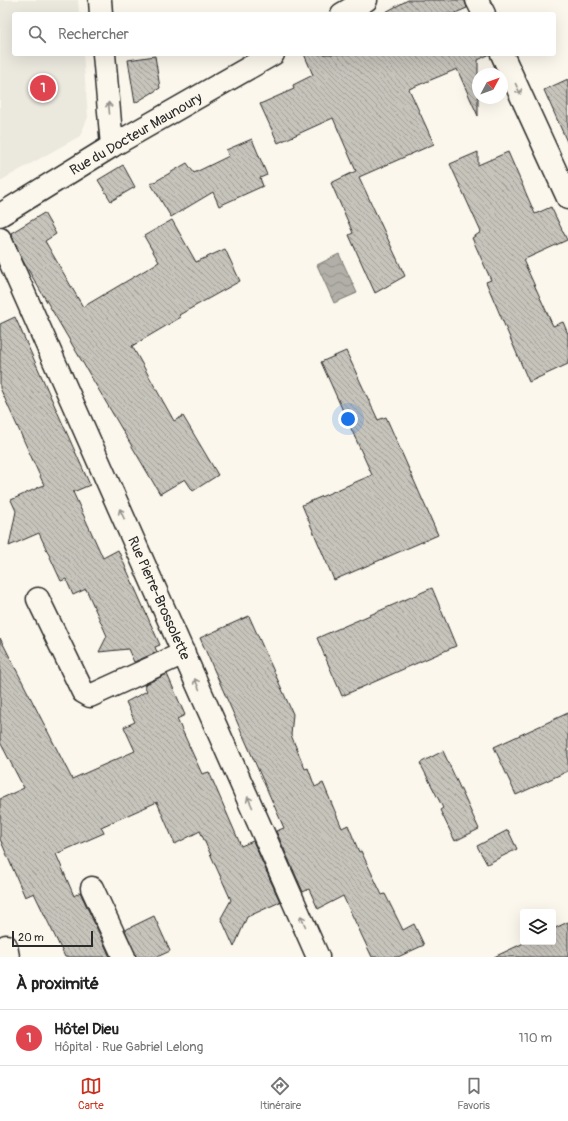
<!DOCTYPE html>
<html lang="fr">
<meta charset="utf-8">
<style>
:root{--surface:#fff;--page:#f2f2f2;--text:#222;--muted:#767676;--line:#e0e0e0;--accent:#c8321e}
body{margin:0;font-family:Pangolin,sans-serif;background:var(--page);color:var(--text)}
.controls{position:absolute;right:12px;bottom:12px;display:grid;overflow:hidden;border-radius:4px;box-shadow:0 4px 16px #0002}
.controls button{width:36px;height:36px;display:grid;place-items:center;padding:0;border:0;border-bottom:1px solid var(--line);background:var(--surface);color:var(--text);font:20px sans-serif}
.compass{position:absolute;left:472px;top:68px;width:36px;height:36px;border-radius:50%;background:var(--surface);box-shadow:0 4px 16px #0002;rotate:49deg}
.scale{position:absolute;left:12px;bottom:10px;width:81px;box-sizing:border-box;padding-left:4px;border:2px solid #2b2b2b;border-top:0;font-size:11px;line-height:14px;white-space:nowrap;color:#2b2b2b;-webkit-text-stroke:3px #fbf7ec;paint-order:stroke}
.you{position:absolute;left:348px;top:419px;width:14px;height:14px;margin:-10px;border:3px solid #fff;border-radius:50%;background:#1a73e8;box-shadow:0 0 0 6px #1a73e833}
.badge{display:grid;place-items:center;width:26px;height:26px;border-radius:50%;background:var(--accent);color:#fff;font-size:13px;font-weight:700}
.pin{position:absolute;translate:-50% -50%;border:2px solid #fff;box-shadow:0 1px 4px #0006}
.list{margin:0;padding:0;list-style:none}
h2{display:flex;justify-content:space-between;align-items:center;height:52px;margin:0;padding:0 16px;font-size:17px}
h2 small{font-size:13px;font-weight:400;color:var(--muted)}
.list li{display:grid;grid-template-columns:26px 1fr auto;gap:12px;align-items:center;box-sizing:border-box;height:56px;padding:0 16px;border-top:1px solid var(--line)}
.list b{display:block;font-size:15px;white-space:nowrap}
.list p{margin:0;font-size:13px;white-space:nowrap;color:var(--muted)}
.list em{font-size:13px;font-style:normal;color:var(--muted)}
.icon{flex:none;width:22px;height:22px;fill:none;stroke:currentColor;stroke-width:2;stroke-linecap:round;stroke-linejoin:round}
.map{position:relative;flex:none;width:568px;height:957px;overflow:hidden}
.search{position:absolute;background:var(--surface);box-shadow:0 4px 16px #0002;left:12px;right:12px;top:12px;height:44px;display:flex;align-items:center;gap:10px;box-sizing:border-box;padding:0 14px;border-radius:4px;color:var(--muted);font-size:15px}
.sheet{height:108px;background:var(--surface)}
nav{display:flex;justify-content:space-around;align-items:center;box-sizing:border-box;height:56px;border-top:1px solid var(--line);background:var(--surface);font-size:11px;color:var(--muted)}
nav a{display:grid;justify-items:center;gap:2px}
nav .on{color:var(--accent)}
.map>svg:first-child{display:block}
.built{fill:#ebe8de}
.water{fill:url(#water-waves);stroke:#7b7a75}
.building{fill:url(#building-back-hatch);stroke:#2b2b2b}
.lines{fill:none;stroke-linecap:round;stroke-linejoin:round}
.minor-casing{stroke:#2b2b2b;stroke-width:25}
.major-casing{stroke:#2b2b2b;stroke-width:25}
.minor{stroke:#fbf7ec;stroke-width:22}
.major{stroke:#fbf7ec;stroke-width:22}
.oneway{stroke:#93918c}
.labels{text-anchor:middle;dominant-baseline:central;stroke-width:3;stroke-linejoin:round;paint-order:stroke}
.street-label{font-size:14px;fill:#2b2b2b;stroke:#fbf7ec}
</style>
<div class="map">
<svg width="568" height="957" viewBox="0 0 568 957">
<defs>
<pattern id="water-waves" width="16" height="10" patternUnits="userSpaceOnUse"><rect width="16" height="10" fill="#b1afa7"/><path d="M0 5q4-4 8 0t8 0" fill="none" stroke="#908f88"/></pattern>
<pattern id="building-back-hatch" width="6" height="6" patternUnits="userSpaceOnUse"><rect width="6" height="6" fill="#c7c4bc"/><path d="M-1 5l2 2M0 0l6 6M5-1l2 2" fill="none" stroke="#a29f99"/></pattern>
</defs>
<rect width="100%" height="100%" fill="#fbf7ec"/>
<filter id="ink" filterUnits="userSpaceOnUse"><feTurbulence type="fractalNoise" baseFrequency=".025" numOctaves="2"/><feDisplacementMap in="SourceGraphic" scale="8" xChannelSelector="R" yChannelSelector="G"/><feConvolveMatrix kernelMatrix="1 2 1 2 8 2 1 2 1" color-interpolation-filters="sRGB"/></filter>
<g filter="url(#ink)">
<path class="built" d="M 0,0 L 78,0 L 79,14 L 14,14 L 14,54 L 83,54 L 88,117 L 80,136 L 0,181 Z"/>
<path class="water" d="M 339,254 L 357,293 L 334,303 L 317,265 Z"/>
<path class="building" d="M 408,0 L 465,0 L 467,8 L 453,14 L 382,14 Z
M 304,54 L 490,54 L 478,60 L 478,116 L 457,69 L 409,89 L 434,144 L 359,177 L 405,276 L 375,293 L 349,235 L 353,233 L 331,183 L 356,171 L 333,118 L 278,143 L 260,104 L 294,89 L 293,85 L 313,75 Z
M 155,56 L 160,88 L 135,103 L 128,60 Z
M 568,79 L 568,144 L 544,90 Z
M 252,139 L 267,175 L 260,178 L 263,186 L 219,206 L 213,192 L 171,217 L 151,184 L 187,163 L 194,173 L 229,156 L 226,150 Z
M 478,152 L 478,165 L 508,152 L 535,214 L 551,207 L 567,240 L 523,260 L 553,326 L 563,322 L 568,334 L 568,364 L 529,382 L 486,282 L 491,280 L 472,238 L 481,232 L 450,164 Z
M 123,165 L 135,187 L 111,201 L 98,180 Z
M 44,213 L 56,234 L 45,241 L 83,307 L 159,262 L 144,236 L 172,220 L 196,262 L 225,249 L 240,281 L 179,315 L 181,317 L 132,346 L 174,421 L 183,416 L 218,475 L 193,491 L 185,479 L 160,494 L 23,261 L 11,233 Z
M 15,317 L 90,485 L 73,492 L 103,558 L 118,550 L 160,645 L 155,647 L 157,652 L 134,662 L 128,649 L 99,652 L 107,636 L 86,589 L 73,595 L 66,579 L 61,581 L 39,533 L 9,546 L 16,511 L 11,500 L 44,485 L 0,388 L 0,324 Z
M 346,351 L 378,420 L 386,417 L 438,535 L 334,580 L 302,505 L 372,475 L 321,362 Z
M 432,588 L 456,646 L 342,696 L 317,638 Z
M 249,616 L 293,714 L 291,735 L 305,769 L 308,768 L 315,787 L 323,783 L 342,828 L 348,825 L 359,852 L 361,851 L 382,895 L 385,894 L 403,930 L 414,924 L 424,945 L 398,957 L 372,957 L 343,896 L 318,909 L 309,889 L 303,892 L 276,831 L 284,828 L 200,638 Z
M 0,638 L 72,779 L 135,751 L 124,727 L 135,722 L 126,702 L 147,691 L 144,685 L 167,674 L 185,715 L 177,719 L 202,774 L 209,772 L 241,846 L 253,841 L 280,902 L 247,917 L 234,947 L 221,918 L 231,900 L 200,831 L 175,844 L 157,802 L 101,827 L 104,833 L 56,854 L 74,896 L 80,892 L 110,957 L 65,957 L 34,893 L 25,897 L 0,839 L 0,799 L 24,788 L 0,742 Z
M 568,713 L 568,771 L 516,795 L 494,747 Z
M 443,751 L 479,829 L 455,841 L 440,810 L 443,808 L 420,763 Z
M 508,830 L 517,849 L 487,864 L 477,846 Z
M 154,916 L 170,951 L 157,957 L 136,957 L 125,930 Z
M 568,922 L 568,957 L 494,957 L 526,942 L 553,942 L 553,929 Z"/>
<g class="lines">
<g class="minor-casing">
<path id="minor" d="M 100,0 L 101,14
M 477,0 L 484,14
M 104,54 L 112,146
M 502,54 L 568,198
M 0,239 L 318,957
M 38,599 L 83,692 L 90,696 L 184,653
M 92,888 L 124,957
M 6,946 L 8,957"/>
</g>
<g class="major-casing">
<path id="major" d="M 342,14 L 366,0
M 0,215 L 112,146 L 273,54"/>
</g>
<use href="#minor" class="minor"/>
<use href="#major" class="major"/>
</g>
<defs><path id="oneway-shaft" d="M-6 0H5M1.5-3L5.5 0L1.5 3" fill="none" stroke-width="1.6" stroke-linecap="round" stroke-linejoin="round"/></defs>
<g class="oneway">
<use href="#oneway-shaft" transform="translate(518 89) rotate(65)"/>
<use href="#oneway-shaft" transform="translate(109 108) rotate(-95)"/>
<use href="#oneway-shaft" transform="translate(122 514) rotate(-114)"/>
<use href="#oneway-shaft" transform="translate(197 684) rotate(-114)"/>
<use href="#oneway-shaft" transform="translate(250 802) rotate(-114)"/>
<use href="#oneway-shaft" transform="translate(303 921) rotate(-114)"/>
</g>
</g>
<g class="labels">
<g class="street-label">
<text transform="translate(136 134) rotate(-30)">Rue du Docteur Maunoury</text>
<text transform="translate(159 598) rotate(66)">Rue Pierre-Brossolette</text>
</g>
</g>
</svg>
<div class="controls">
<button><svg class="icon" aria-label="layers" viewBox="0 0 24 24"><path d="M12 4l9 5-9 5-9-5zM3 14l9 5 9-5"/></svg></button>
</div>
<svg class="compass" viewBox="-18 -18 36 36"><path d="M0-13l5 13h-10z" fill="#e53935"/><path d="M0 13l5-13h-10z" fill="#767676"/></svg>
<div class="scale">20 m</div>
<div class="you"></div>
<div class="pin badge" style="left:43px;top:88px;background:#e0444e">1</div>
<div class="search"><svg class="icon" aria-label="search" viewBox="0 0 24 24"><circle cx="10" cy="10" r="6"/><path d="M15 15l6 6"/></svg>Rechercher</div>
</div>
<section class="sheet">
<h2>À proximité<small></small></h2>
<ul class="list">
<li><span class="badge" style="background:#e0444e">1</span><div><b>Hôtel Dieu</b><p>Hôpital · Rue Gabriel Lelong</p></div><em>110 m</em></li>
</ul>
</section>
<nav>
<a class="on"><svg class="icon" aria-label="map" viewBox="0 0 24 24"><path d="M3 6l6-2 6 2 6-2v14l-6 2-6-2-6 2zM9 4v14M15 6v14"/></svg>Carte</a>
<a><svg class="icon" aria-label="directions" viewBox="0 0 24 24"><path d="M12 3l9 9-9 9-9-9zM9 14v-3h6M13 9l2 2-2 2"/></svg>Itinéraire</a>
<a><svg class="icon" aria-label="saved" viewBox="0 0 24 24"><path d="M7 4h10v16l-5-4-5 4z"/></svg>Favoris</a>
</nav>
